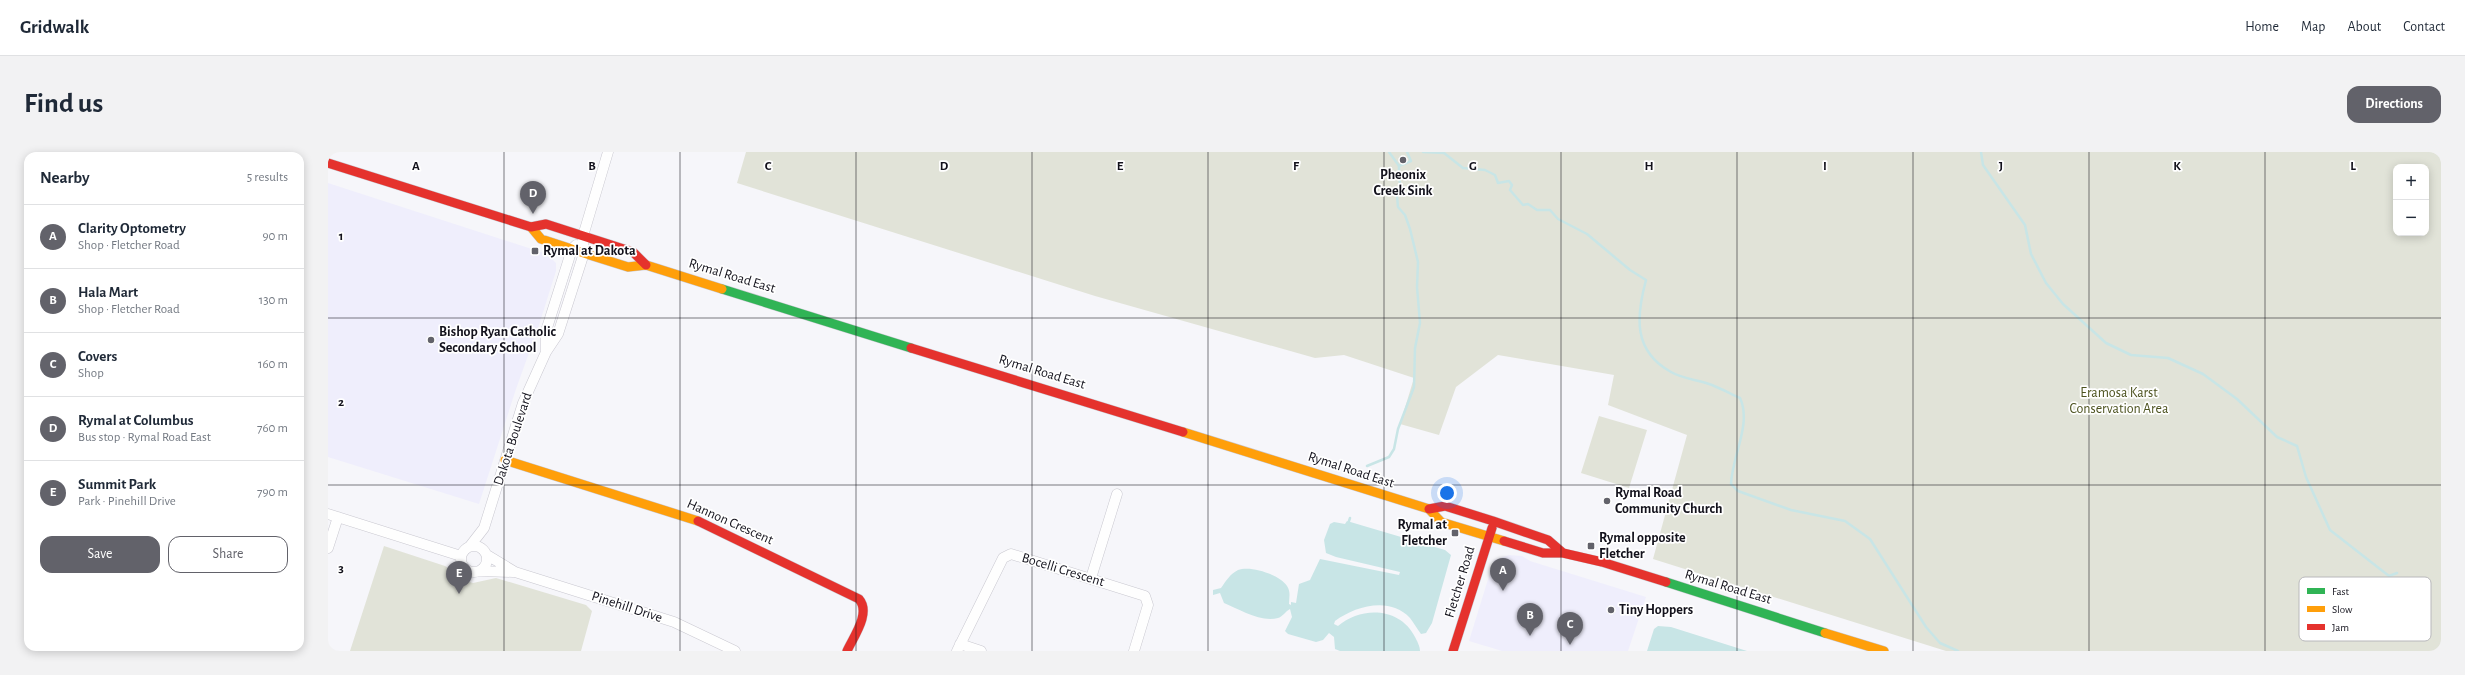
<!DOCTYPE html>
<meta charset="utf-8">
<style>
:root{--surface:#fff;--page:#f2f2f3;--text:#1f2937;--muted:#747a83;--line:#e0e1e3;--accent:#62626a}
body{margin:0;font-family:"Alegreya Sans",sans-serif;background:var(--page);color:var(--text)}
.controls{position:absolute;right:12px;top:12px;display:grid;overflow:hidden;border-radius:8px;box-shadow:0 2px 10px #0003}
.controls button{width:36px;height:36px;display:grid;place-items:center;padding:0;border:0;border-bottom:1px solid var(--line);background:var(--surface);color:var(--text);font:20px sans-serif}
.you{position:absolute;left:1119px;top:341px;width:14px;height:14px;margin:-10px;border:3px solid #fff;border-radius:50%;background:#1a73e8;box-shadow:0 0 0 6px #1a73e833}
.badge{display:grid;place-items:center;width:26px;height:26px;border-radius:50%;background:var(--accent);color:#fff;font-size:13px;font-weight:700}
.pin{position:absolute;translate:-50% -33px;filter:drop-shadow(0 1px 2px #0008)}
.pin::after{content:'';position:absolute;top:21px;width:14px;height:12px;background:inherit;clip-path:polygon(0 0,100% 0,50% 100%)}
.list{margin:0;padding:0;list-style:none}
h2{display:flex;justify-content:space-between;align-items:center;height:52px;margin:0;padding:0 16px;font-size:17px}
h2 small{font-size:13px;font-weight:400;color:var(--muted)}
.list li{display:grid;grid-template-columns:26px 1fr auto;gap:12px;align-items:center;box-sizing:border-box;height:64px;padding:0 16px;border-top:1px solid var(--line)}
.list b{display:block;font-size:15px;white-space:nowrap}
.list p{margin:0;font-size:13px;white-space:nowrap;color:var(--muted)}
.list em{font-size:13px;font-style:normal;color:var(--muted)}
.actions{display:flex;gap:8px;padding:12px 16px}
.actions a{flex:1;padding:9px 0;border:1px solid var(--accent);border-radius:12px;text-align:center;font-size:14px;color:var(--accent)}
.actions .main{background:var(--accent);color:#fff}
.map{position:relative;flex:none;width:2113px;height:499px;overflow:hidden;border-radius:12px}
header{display:flex;align-items:center;gap:24px;box-sizing:border-box;height:56px;padding:0 20px;background:var(--surface);border-bottom:1px solid var(--line)}
header strong{font-size:19px}
nav{display:flex;gap:22px;margin-inline-start:auto;font-size:14px}
.intro{display:flex;align-items:center;justify-content:space-between;box-sizing:border-box;height:96px;padding:0 24px}
h1{margin:0;font-size:28px}
.button{padding:10px 18px;border-radius:12px;background:var(--accent);color:#fff;font-size:14px;font-weight:700}
main{display:flex;gap:24px;padding:0 24px}
aside{flex:1;background:var(--surface);border-radius:12px;box-shadow:0 2px 10px #0003}
.map>svg:first-child{display:block}
.built{fill:#efeefc}
.green{fill:#e1e3d8;fill-rule:evenodd}
.water{fill:#c8e5e6}
.lines{fill:none;stroke-linecap:round;stroke-linejoin:round}
.stream{stroke:#c8e5e6;stroke-width:2.5}
.street-casing{stroke:#c9c8d0;stroke-width:11}
.fast-casing{stroke:#c9c8d0;stroke-width:10}
.slow-casing{stroke:#c9c8d0;stroke-width:10}
.jam-casing{stroke:#c9c8d0;stroke-width:10}
.street{stroke:#fefefe;stroke-width:10}
.fast{stroke:#30b455;stroke-width:9}
.slow{stroke:#ff9f0a;stroke-width:9}
.jam{stroke:#e5322d;stroke-width:9}
.grid{fill:none;stroke:#13121c;stroke-width:1;stroke-opacity:0.55}
.poi-dot{fill:#62626a;stroke:#fff;stroke-width:1.5}
.labels{text-anchor:middle;dominant-baseline:central;stroke-width:3.5;stroke-linejoin:round;paint-order:stroke}
.poi-label{font-size:14px;font-weight:bold;fill:#13121c;stroke:#fff;text-anchor:start}
.street-label{font-size:14px;fill:#13121c;stroke:#fff}
.park-label{font-size:14px;fill:#4c521e;stroke:#fff}
.key{fill:#fff;stroke:#b8b8bb;stroke-width:1}
.key-label{font-size:11px;fill:#13121c}
.grid-label{font-size:13px;text-anchor:middle;font-weight:bold;fill:#13121c;stroke:#fff;stroke-width:3.5;stroke-linejoin:round;paint-order:stroke}
</style>
<header>
<strong>Gridwalk</strong>
<nav><a>Home</a><a>Map</a><a>About</a><a>Contact</a></nav>
</header>
<div class="intro"><h1>Find us</h1><a class="button">Directions</a></div>
<main>
<aside>
<h2>Nearby<small>5 results</small></h2>
<ul class="list">
<li><span class="badge">A</span><div><b>Clarity Optometry</b><p>Shop · Fletcher Road</p></div><em>90 m</em></li>
<li><span class="badge">B</span><div><b>Hala Mart</b><p>Shop · Fletcher Road</p></div><em>130 m</em></li>
<li><span class="badge">C</span><div><b>Covers</b><p>Shop</p></div><em>160 m</em></li>
<li><span class="badge">D</span><div><b>Rymal at Columbus</b><p>Bus stop · Rymal Road East</p></div><em>760 m</em></li>
<li><span class="badge">E</span><div><b>Summit Park</b><p>Park · Pinehill Drive</p></div><em>790 m</em></li>
</ul>
<div class="actions"><a class="main">Save</a><a>Share</a></div>
</aside>
<div class="map">
<svg width="2113" height="499" viewBox="0 0 2113 499">
<rect width="100%" height="100%" fill="#f6f6fa"/>
<path class="built" d="M 0,31 L 219,102 L 228,111 L 228,119 L 211,173 L 188,237 L 151,352 L 0,305 Z
M 1181,403 L 1194,404 L 1202,409 L 1318,445 L 1300,499 L 1174,499 L 1141,489 L 1166,408 Z"/>
<path class="green" d="M 418,0 L 2113,0 L 2113,499 L 1618,499 L 1325,407 L 1359,283 L 1280,253 L 1286,223 L 1170,203 L 1128,235 L 1111,283 L 1072,272 L 1086,226 L 1016,203 L 987,206 L 767,144 L 409,31 ZM 2068,15 L 2098,15 L 2098,81 L 2068,81 Z
M 1271,264 L 1319,278 L 1301,336 L 1253,321 Z
M 56,394 L 117,414 L 138,429 L 145,431 L 168,426 L 258,453 L 264,459 L 253,499 L 22,499 Z"/>
<path class="water" d="M 1019,369 L 1117,398 L 1123,403 L 1104,471 L 1098,481 L 1093,482 C 1089,477 1086,471 1082,466 C 1062,444 1027,454 1007,469 L 1006,472 L 1010,474 C 1033,454 1072,455 1087,485 C 1089,489 1092,494 1092,499 L 1012,499 L 1007,497 L 1006,485 L 1001,481 L 995,488 L 988,490 L 960,482 L 957,479 L 964,465 L 962,457 C 958,459 954,465 950,466 C 933,471 911,457 896,451 L 892,441 L 885,443 L 885,438 L 893,436 C 898,429 902,422 910,418 C 923,413 952,423 959,434 C 963,440 961,446 961,452 L 963,453 L 963,450 L 968,451 L 971,432 L 982,428 L 992,407 L 1071,423 L 1072,420 L 1008,405 L 998,401 L 996,388 L 1002,372 L 1006,370 L 1017,372 Z
M 1330,474 L 1343,475 L 1419,499 L 1319,499 L 1326,477 Z"/>
<g class="lines">
<path class="stream" d="M 1095,0 L 1116,1 L 1135,16 L 1157,18 L 1167,23 L 1170,31 L 1181,29 L 1184,33 L 1182,38 L 1195,53 L 1200,52 L 1209,58 L 1222,58 L 1230,67 L 1259,82 L 1302,118 L 1318,128 C 1308,165 1305,199 1343,220 C 1355,227 1371,228 1384,233 C 1394,237 1403,242 1412,246 C 1424,272 1404,304 1403,332 L 1410,339 L 1463,358 L 1517,369 L 1542,387 L 1598,475 L 1612,491 L 1630,499
M 1653,0 L 1655,13 L 1697,73 L 1703,102 L 1718,131 L 1735,152 L 1778,191 L 1803,203 L 1840,206 L 1875,222 L 1909,247 L 1949,285 L 1969,294 L 1978,325 L 2002,378 L 2061,424 L 2069,421
M 1071,14 L 1083,9 L 1079,0
M 1039,314 L 1061,305 L 1066,297 L 1070,277 L 1086,235 L 1087,196 L 1092,171 L 1089,135 L 1090,110 L 1082,77 L 1077,63 L 1070,55 L 1069,44 L 1074,38 L 1071,27 L 1071,14 L 1061,0
M 1021,369 L 1022,366"/>
<g class="street-casing">
<path id="street" d="M 218,200 L 218,179 L 244,97 L 248,93
M 0,362 L 133,404
M133 407a13 13 0 1 1 26 0a13 13 0 1 1-26 0Z
M 142,394 L 156,376 L 195,251 L 218,200 L 230,182 L 256,101 L 255,84 L 280,0
M 0,396 L 10,365
M 159,403 L 187,420 L 346,470 L 407,499
M 152,419 L 185,420
M 763,426 L 789,342
M 632,492 L 653,499
M 629,499 L 675,406 L 683,402 L 817,444 L 820,453 L 806,499"/>
</g>
<g class="fast-casing">
<path id="fast" d="M 394,137 L 583,196
M 1338,430 L 1497,481"/>
</g>
<g class="slow-casing">
<path id="slow" d="M 203,75 L 213,87 L 265,104 L 300,115 L 318,113 L 394,137
M 855,280 L 1101,357 L 1113,370 L 1176,389
M 177,308 L 370,369
M 1497,481 L 1556,499"/>
</g>
<g class="jam-casing">
<path id="jam" d="M 0,11 L 203,75 L 218,72 L 305,100 L 318,113
M 583,196 L 855,280
M 1101,357 L 1117,354 L 1165,369 L 1220,388 L 1235,401
M 370,369 L 531,447 C 543,461 526,484 519,499
M 1176,389 L 1215,401 L 1235,401 L 1274,410 L 1338,430
M 1125,499 L 1164,376"/>
</g>
<use href="#street" class="street"/>
<use href="#fast" class="fast"/>
<use href="#slow" class="slow"/>
<use href="#jam" class="jam"/>
</g>
<path class="grid" d="M 176,0 L 176,499M 352,0 L 352,499M 528,0 L 528,499M 704,0 L 704,499M 880,0 L 880,499M 1056,0 L 1056,499M 1233,0 L 1233,499M 1409,0 L 1409,499M 1585,0 L 1585,499M 1761,0 L 1761,499M 1937,0 L 1937,499M 0,166 L 2113,166M 0,333 L 2113,333"/>
<g class="poi-dot">
<circle cx="1075" cy="8" r="4"/>
<rect x="203" y="95" width="8" height="8" rx="2"/>
<circle cx="103" cy="188" r="4"/>
<circle cx="1279" cy="349" r="4"/>
<rect x="1123" y="377" width="8" height="8" rx="2"/>
<rect x="1259" y="390" width="8" height="8" rx="2"/>
<circle cx="1283" cy="458" r="4"/>
</g>
<g class="labels">
<g class="poi-label">
<text x="1075" y="23" text-anchor="middle">Pheonix<tspan x="1075" dy="16">Creek Sink</tspan></text>
<text x="215" y="99">Rymal at Dakota</text>
<text x="111" y="180">Bishop Ryan Catholic<tspan x="111" dy="16">Secondary School</tspan></text>
<text x="1287" y="341">Rymal Road<tspan x="1287" dy="16">Community Church</tspan></text>
<text x="1119" y="373" text-anchor="end">Rymal at<tspan x="1119" dy="16">Fletcher</tspan></text>
<text x="1271" y="386">Rymal opposite<tspan x="1271" dy="16">Fletcher</tspan></text>
<text x="1291" y="458">Tiny Hoppers</text>
</g>
<g class="street-label">
<text transform="translate(404 124) rotate(17)">Rymal Road East</text>
<text transform="translate(714 220) rotate(17)">Rymal Road East</text>
<text transform="translate(185 287) rotate(-72)">Dakota Boulevard</text>
<text transform="translate(1023 318) rotate(18)">Rymal Road East</text>
<text transform="translate(402 370) rotate(24)">Hannon Crescent</text>
<text transform="translate(735 418) rotate(17)">Bocelli Crescent</text>
<text transform="translate(1132 430) rotate(-73)">Fletcher Road</text>
<text transform="translate(1400 435) rotate(17)">Rymal Road East</text>
<text transform="translate(299 455) rotate(18)">Pinehill Drive</text>
</g>
<g class="park-label">
<text x="1791" y="241">Eramosa Karst<tspan x="1791" dy="16">Conservation Area</tspan></text>
</g>
</g>
<rect x="1971" y="425" width="132" height="64" rx="6" class="key"/>
<rect x="1979" y="436" width="18" height="6" fill="#30b455"/>
<rect x="1979" y="454" width="18" height="6" fill="#ff9f0a"/>
<rect x="1979" y="472" width="18" height="6" fill="#e5322d"/>
<g class="key-label">
<text x="2004" y="443">Fast</text>
<text x="2004" y="461">Slow</text>
<text x="2004" y="479">Jam</text>
</g>
<g class="grid-label">
<text x="88" y="18">A</text>
<text x="264" y="18">B</text>
<text x="440" y="18">C</text>
<text x="616" y="18">D</text>
<text x="792" y="18">E</text>
<text x="968" y="18">F</text>
<text x="1145" y="18">G</text>
<text x="1321" y="18">H</text>
<text x="1497" y="18">I</text>
<text x="1673" y="18">J</text>
<text x="1849" y="18">K</text>
<text x="2025" y="18">L</text>
<text x="13" y="88">1</text>
<text x="13" y="254">2</text>
<text x="13" y="420">3</text>
</g>
</svg>
<div class="controls">
<button>+</button>
<button>−</button>
</div>
<div class="you"></div>
<div class="pin badge" style="left:1175px;top:439px">A</div>
<div class="pin badge" style="left:1202px;top:484px">B</div>
<div class="pin badge" style="left:1242px;top:493px">C</div>
<div class="pin badge" style="left:205px;top:62px">D</div>
<div class="pin badge" style="left:131px;top:442px">E</div>
</div>
</main>
